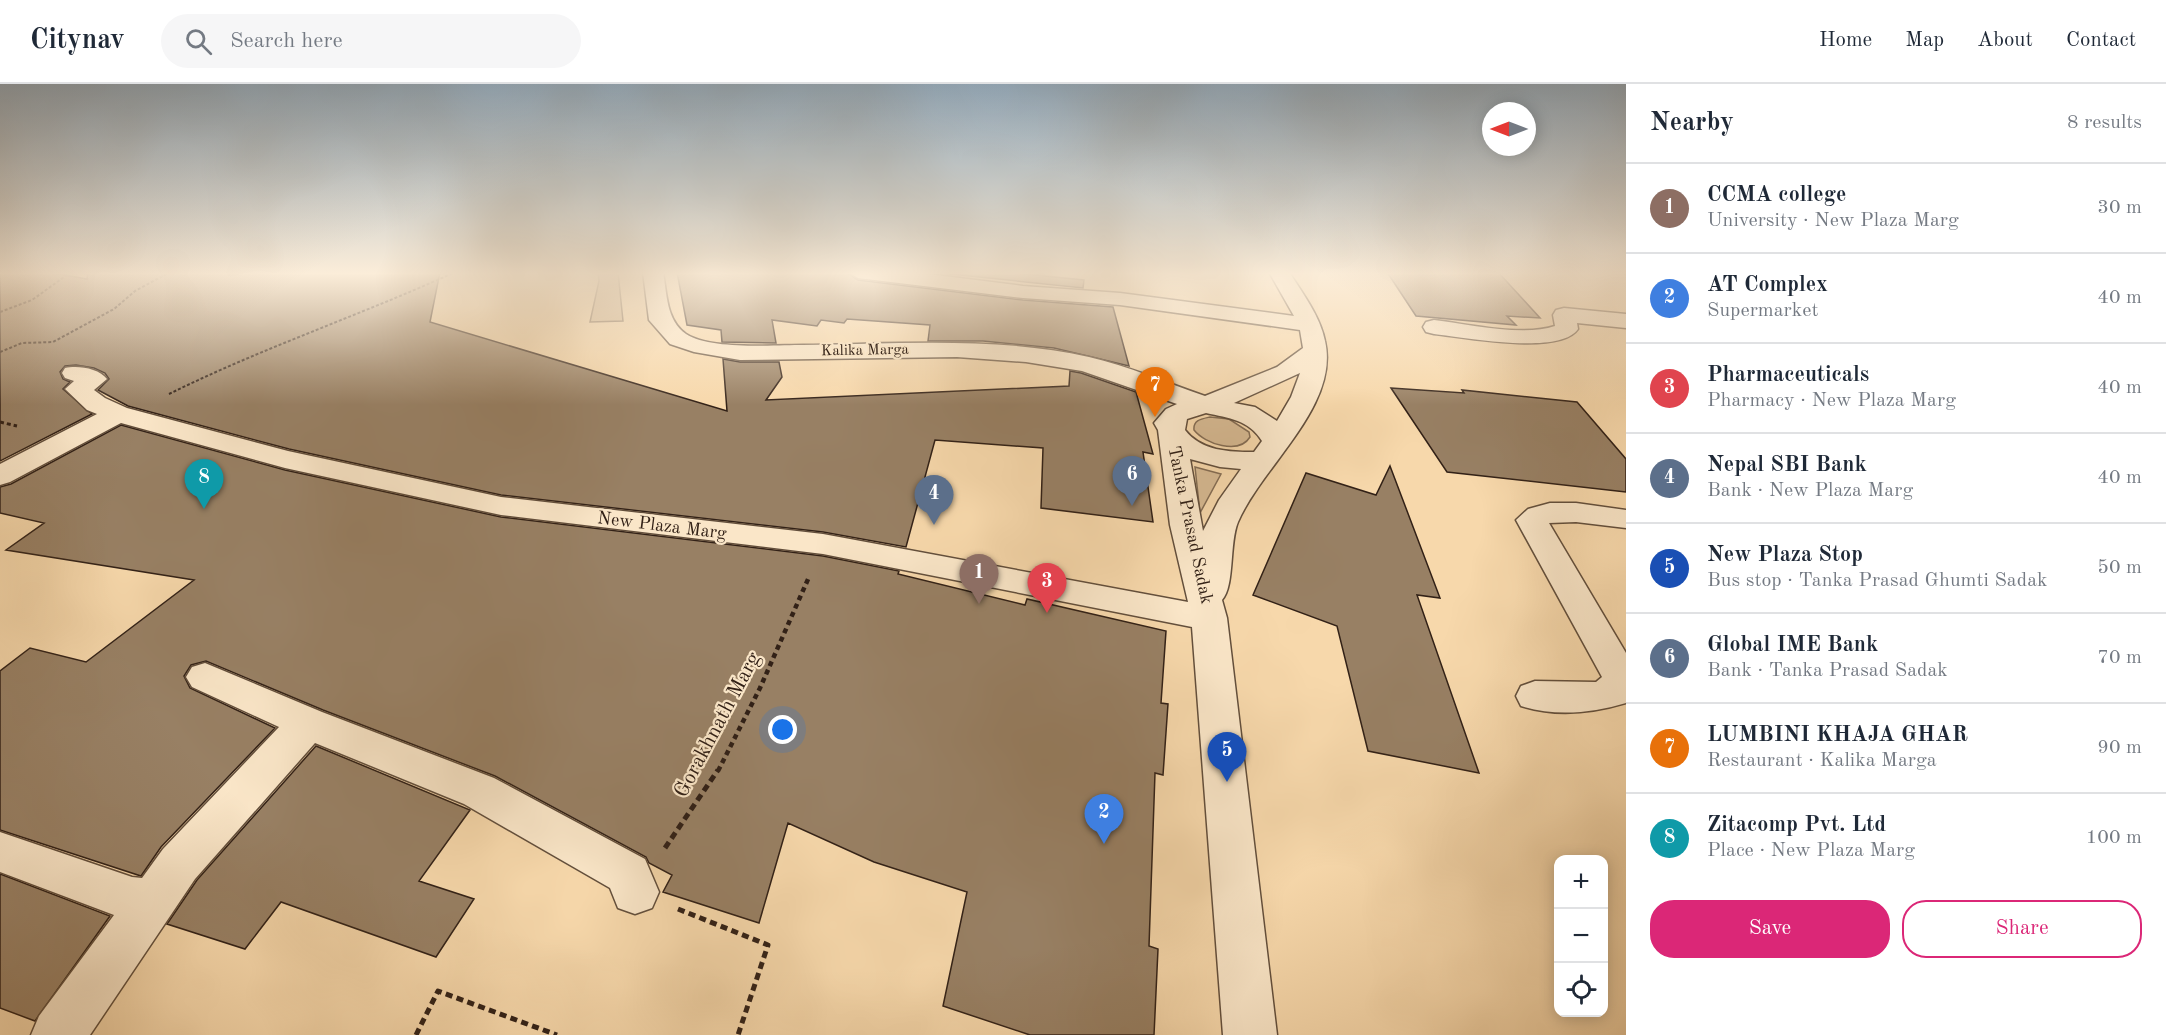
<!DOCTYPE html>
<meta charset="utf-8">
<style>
:root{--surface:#fff;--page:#f6f6f7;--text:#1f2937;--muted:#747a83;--line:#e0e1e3;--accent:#db2777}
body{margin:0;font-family:"Old Standard TT",serif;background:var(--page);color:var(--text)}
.controls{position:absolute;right:18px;bottom:18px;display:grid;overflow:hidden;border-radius:12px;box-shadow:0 3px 15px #0003}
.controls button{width:54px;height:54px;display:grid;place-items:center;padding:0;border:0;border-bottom:2px solid var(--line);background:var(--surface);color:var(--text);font:30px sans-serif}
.compass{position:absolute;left:1482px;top:18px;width:54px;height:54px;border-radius:50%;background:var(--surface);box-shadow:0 3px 15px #0003;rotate:270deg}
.you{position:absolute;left:783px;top:646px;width:21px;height:21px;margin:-15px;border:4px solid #fff;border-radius:50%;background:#1a73e8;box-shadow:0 0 0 9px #1a73e833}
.badge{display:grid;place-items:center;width:39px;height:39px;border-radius:50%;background:var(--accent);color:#fff;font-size:20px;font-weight:700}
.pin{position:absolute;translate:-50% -50px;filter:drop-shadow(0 2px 3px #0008)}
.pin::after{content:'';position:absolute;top:32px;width:21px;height:18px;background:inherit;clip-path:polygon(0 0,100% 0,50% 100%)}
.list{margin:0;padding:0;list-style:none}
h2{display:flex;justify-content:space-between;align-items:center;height:78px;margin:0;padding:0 24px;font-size:26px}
h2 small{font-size:20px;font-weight:400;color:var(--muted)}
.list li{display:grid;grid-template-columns:39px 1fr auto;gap:18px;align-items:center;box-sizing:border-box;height:90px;padding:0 24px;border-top:2px solid var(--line)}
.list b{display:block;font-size:22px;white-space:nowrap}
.list p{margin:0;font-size:20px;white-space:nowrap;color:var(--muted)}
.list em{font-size:20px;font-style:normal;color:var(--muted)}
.actions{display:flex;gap:12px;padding:18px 24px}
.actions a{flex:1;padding:14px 0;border:2px solid var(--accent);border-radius:24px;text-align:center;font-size:21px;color:var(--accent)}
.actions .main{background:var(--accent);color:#fff}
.icon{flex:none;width:33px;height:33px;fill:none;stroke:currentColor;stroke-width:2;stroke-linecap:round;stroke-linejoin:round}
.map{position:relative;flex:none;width:1626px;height:951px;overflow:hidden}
header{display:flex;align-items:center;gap:36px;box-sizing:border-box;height:84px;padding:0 30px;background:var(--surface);border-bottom:2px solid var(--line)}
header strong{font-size:28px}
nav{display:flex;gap:33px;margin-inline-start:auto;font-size:21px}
.search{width:420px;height:54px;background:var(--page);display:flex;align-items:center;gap:15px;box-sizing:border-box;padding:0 21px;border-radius:33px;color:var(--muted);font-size:22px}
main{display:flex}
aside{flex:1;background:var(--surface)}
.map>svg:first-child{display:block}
.green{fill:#d6b992;stroke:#846d54;stroke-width:1.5}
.building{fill:#988064;stroke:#322117;stroke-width:1.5}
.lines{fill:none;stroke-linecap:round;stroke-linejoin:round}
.minor-casing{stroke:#634f3c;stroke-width:3}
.path-far3{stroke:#322117;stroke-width:2;stroke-dasharray:3 2;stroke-linecap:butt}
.path-far2{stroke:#322117;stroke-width:3;stroke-dasharray:4 3;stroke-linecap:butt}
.path-far1{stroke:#322117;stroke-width:4.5;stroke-dasharray:5 4;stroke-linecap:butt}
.path{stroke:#322117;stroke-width:5;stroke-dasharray:7 4.5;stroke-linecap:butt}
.minor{fill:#fae6c8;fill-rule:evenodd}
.labels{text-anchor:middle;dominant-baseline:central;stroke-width:4.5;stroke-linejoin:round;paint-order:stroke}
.far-street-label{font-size:15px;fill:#322117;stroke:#fae6c8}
.street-label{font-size:18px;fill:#322117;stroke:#fae6c8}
.near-street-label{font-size:21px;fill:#322117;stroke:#fae6c8}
</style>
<header>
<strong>Citynav</strong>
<div class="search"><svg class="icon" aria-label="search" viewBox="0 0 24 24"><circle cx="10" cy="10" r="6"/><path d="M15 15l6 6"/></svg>Search here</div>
<nav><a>Home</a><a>Map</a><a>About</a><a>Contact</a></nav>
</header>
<main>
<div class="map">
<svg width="1626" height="951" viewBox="0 0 1626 951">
<rect width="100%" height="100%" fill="#f7d8ab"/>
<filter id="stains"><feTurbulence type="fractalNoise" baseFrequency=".00333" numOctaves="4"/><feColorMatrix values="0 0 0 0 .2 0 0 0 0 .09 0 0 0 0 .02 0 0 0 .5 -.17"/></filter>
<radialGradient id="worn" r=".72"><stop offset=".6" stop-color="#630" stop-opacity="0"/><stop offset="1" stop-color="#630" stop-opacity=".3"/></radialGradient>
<path class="green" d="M 598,188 L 618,188 L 623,237 L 590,238 L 599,197 Z
M 1210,333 L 1229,335 L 1249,348 L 1250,353 C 1239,371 1205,360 1194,346 C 1193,336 1201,335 1210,333 Z
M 1195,383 L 1221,390 L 1200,429 Z"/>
<path class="building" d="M 0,188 L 49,188 L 87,195 L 88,188 L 440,188 L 430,238 L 727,327 L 723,275 L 740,278 L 779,278 L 782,293 L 766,316 L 1069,302 L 1070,287 L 1081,289 L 1136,308 L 1153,370 L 1143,368 L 1153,438 L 1041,424 L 1043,364 L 935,356 L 906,463 L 823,448 L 501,411 L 289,365 L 128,322 L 98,306 L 109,295 L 105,289 L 94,284 L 76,281 L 65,282 L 60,288 L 63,295 L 70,298 L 63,305 L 92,330 L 0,377 Z
M 677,188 L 846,188 L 858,196 L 1023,216 L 1113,223 L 1129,282 L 1054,264 L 983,257 L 928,257 L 930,241 L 847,235 L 844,239 L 821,236 L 817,242 L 772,236 L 776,259 L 722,258 L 721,246 L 687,241 Z
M 932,188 L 1007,188 L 1084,196 L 1083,204 Z
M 1387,188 L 1498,188 L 1540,234 L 1507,232 L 1516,241 L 1416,232 Z
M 1391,304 L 1464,309 L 1462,306 L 1577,318 L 1626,375 L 1626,408 L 1447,388 Z
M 121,341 L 285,386 L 501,433 L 823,472 L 899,487 L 898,490 L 1025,521 L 1027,515 L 1166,547 L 1161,619 L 1168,620 L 1163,691 L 1155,689 L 1149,862 L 1158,865 L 1154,951 L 1030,951 L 943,922 L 967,808 L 874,778 L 788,739 L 759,839 L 663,808 L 672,791 L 649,779 L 646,773 L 495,692 L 323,626 L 206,577 L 191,581 L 184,592 L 190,604 L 275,644 L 161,763 L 141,792 L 0,746 L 0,587 L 30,564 L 86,578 L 194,496 L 6,466 L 44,439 L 0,429 L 0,403 L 11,400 Z
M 1390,382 L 1440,514 L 1417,511 L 1479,689 L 1368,667 L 1337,542 L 1253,511 L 1306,389 L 1376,411 Z
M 316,662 L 470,726 L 419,797 L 474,815 L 436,873 L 281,818 L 245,865 L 167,840 L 197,796 Z
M 0,790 L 110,832 L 35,937 L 0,924 Z"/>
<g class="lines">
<g class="minor-casing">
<path id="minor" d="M 643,188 L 663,188 C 667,210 666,236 686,250 C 710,266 774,261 803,261 C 897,260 996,252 1089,273 C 1128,282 1167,299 1205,312 L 1277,283 L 1303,264 L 1300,246 L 1120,221 L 1023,214 L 858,194 L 848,188 L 912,188 L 1023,202 L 1120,209 L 1294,232 L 1269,188 L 1289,188 C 1303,210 1320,232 1325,257 C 1340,322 1262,382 1238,438 C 1229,459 1235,502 1222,516 L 1227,534 L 1277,951 L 1223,951 L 1192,543 L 823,470 L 501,431 L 285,384 L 121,339 L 10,398 L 0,401 L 0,380 L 97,330 L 87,326 L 65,305 L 74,297 L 65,294 L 62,289 L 65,284 C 77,281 99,284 107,295 L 94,306 L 105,314 L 127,324 L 288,367 L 501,413 L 823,450 L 1188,518 L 1170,441 L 1158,346 L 1154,339 L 1166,325 L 1177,320 L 1082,287 L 1026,278 L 957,273 L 740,276 L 694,268 L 670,260 L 649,236 ZM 1300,289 L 1291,313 L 1277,337 L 1255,323 L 1234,319 ZM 1206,329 C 1229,334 1249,336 1262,357 L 1254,368 C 1229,368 1201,367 1185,346 L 1187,335 ZM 1190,375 L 1220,383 L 1241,385 L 1219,416 L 1203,447 Z
M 1564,224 L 1626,230 L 1626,244 L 1577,239 L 1578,245 C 1560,272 1463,253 1434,250 L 1426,248 L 1423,243 L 1426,238 L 1434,236 C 1468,240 1522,253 1555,242 L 1553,231 L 1556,226 Z
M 1550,419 L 1576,419 L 1626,426 L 1626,444 L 1576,438 L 1549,439 L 1626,569 L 1626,619 C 1593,629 1555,633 1521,622 L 1516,612 L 1521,602 L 1535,597 L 1596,598 L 1602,593 L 1516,436 L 1528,425 Z
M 205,579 L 322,628 L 494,694 L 645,775 L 659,808 L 652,824 L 635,830 L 618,824 L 610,804 L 464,720 L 315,659 L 195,795 L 90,951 L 31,951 L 39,932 L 114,831 L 0,788 L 0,748 L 132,793 L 142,794 L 163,765 L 279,643 L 192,603 L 186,593 L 192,583 Z"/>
</g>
<path class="path-far3" d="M 0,228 L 32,216 L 71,188
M 0,268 L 22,259 L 53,258 L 114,225 L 135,207 L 170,188
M 169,310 C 262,264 361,231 455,188"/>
<path class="path-far2" d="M 0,338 L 17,342"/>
<path class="path-far1" d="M 718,687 L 760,604 L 809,493"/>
<path class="path" d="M 665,764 L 718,686
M 678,825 L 768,861 L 738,951
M 416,951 L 438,907 L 557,951"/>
<use href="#minor" class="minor"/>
</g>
<linearGradient id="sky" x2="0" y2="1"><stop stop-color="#93aabc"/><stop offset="0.59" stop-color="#fbedd9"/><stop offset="1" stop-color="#fbedd9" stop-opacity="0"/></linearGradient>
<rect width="1626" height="321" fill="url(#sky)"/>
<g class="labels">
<g class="far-street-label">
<text transform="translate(865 267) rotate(-1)">Kalika Marga</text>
</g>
<g class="street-label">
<text transform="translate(1190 441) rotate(78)">Tanka Prasad Sadak</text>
<text transform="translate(662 442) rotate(7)">New Plaza Marg</text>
</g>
<g class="near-street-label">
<text transform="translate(718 641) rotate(-62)">Gorakhnath Marg</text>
</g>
</g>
<rect width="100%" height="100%" filter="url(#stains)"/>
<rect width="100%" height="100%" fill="url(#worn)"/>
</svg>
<div class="controls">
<button>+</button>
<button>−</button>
<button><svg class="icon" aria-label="locate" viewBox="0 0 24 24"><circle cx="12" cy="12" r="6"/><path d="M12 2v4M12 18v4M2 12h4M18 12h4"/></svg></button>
</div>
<svg class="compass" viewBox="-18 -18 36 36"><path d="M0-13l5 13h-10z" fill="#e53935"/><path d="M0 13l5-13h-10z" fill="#747a83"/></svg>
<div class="you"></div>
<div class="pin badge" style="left:979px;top:520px;background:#8d6e63">1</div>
<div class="pin badge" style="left:1104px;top:760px;background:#3f7fe0">2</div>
<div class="pin badge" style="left:1047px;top:529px;background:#e0444e">3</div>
<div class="pin badge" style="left:934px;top:441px;background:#5c6f8a">4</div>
<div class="pin badge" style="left:1227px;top:698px;background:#1a4fb4">5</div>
<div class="pin badge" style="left:1132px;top:422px;background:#5c6f8a">6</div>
<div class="pin badge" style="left:1155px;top:333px;background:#e8710a">7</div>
<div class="pin badge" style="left:204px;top:425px;background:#0f9aa8">8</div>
</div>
<aside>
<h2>Nearby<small>8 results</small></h2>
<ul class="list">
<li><span class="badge" style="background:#8d6e63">1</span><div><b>CCMA college</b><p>University · New Plaza Marg</p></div><em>30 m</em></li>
<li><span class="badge" style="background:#3f7fe0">2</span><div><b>AT Complex</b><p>Supermarket</p></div><em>40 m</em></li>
<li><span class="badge" style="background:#e0444e">3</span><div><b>Pharmaceuticals</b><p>Pharmacy · New Plaza Marg</p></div><em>40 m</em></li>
<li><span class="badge" style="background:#5c6f8a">4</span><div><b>Nepal SBI Bank</b><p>Bank · New Plaza Marg</p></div><em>40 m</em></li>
<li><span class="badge" style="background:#1a4fb4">5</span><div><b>New Plaza Stop</b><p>Bus stop · Tanka Prasad Ghumti Sadak</p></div><em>50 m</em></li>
<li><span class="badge" style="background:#5c6f8a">6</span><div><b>Global IME Bank</b><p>Bank · Tanka Prasad Sadak</p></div><em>70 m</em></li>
<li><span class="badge" style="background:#e8710a">7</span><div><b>LUMBINI KHAJA GHAR</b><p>Restaurant · Kalika Marga</p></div><em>90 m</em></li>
<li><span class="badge" style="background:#0f9aa8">8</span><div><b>Zitacomp Pvt. Ltd</b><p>Place · New Plaza Marg</p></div><em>100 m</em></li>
</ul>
<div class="actions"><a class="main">Save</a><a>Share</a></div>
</aside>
</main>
